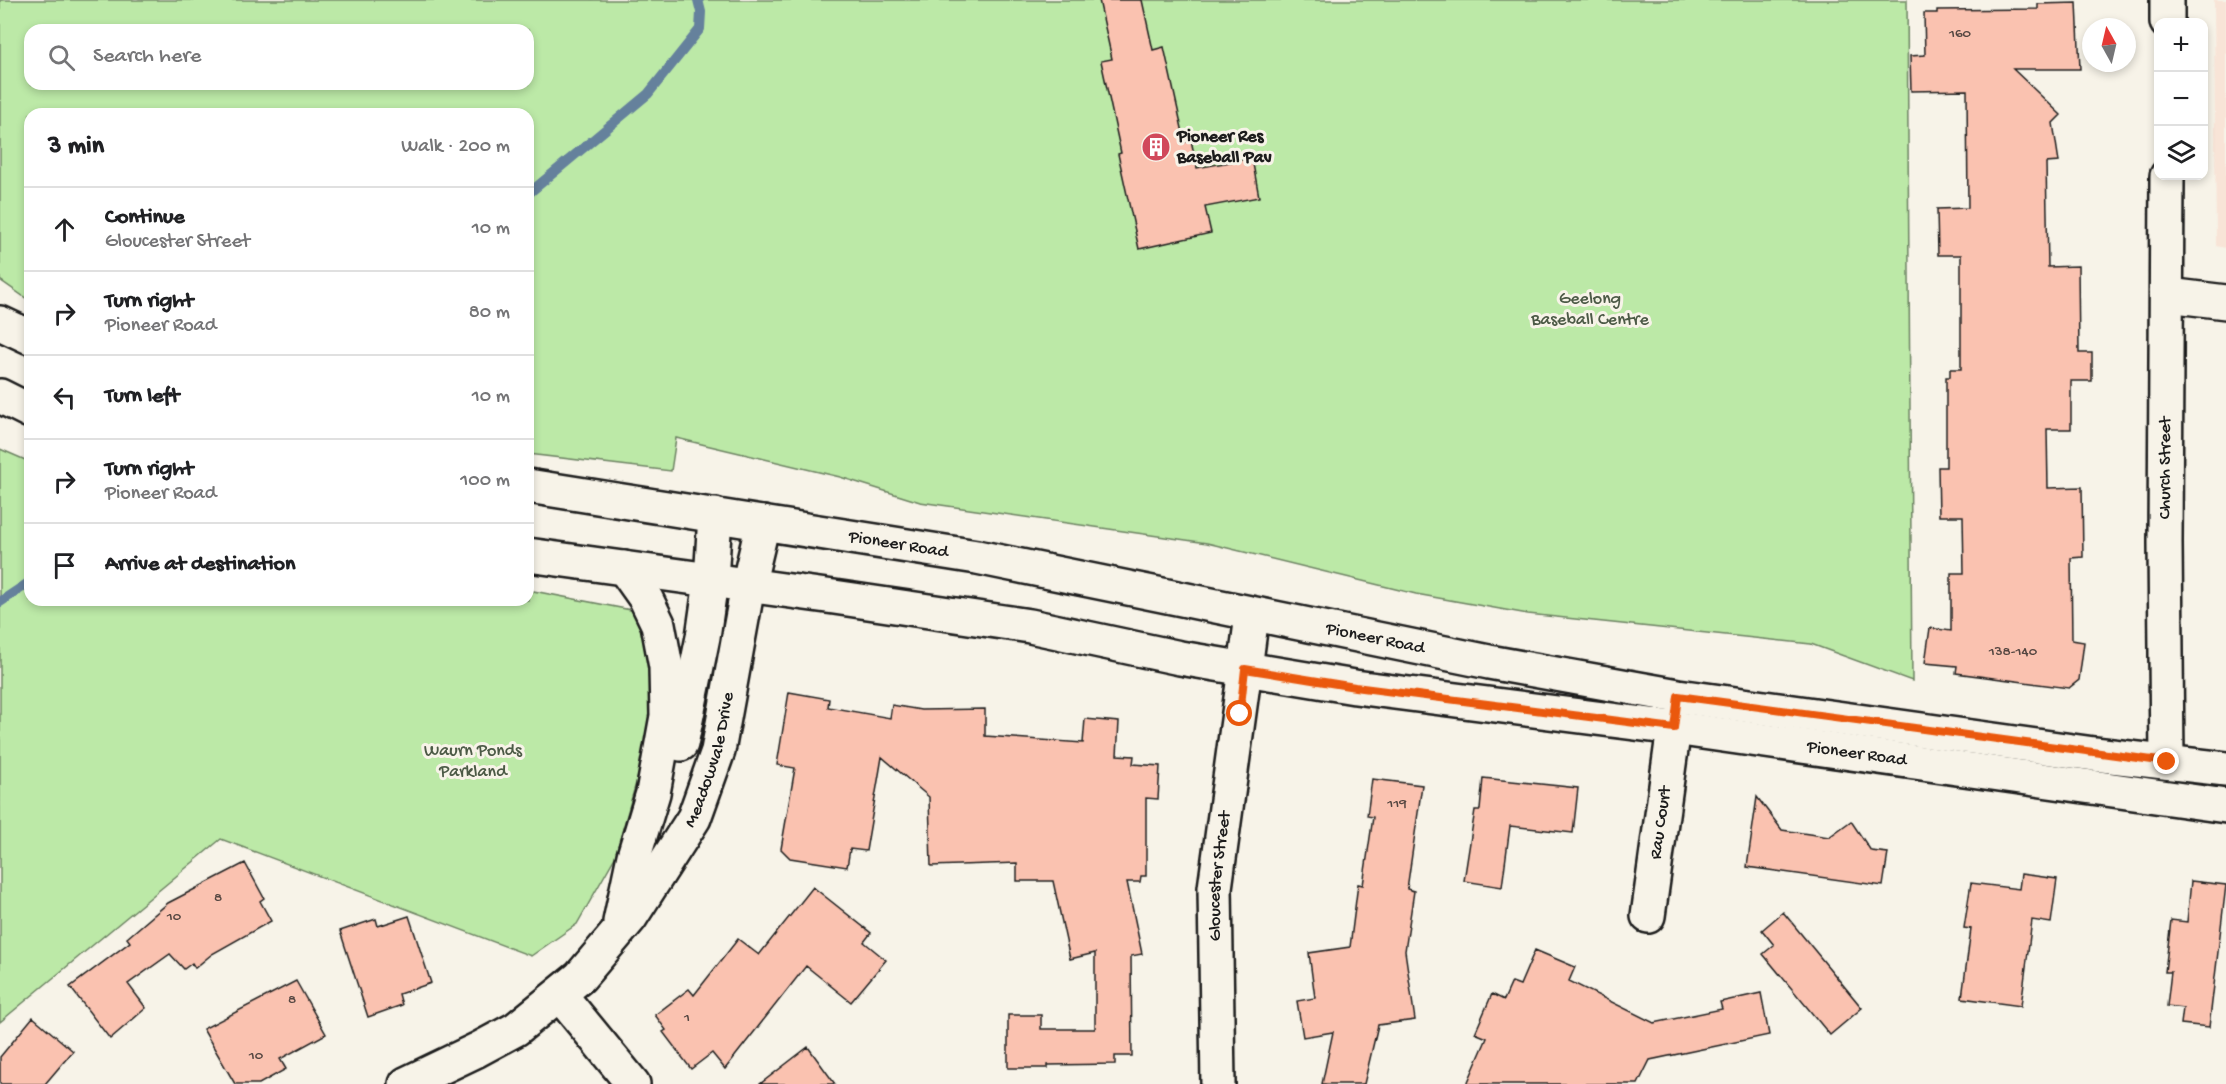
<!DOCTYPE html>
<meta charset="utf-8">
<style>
:root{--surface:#fff;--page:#f6f6f6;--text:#202124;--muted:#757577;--line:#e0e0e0}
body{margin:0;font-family:"Gochi Hand",sans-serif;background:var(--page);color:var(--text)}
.controls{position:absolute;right:18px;top:18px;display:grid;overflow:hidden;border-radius:12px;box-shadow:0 3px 9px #0003}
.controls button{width:54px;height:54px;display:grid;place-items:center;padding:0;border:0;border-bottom:2px solid var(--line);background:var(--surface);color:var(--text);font:30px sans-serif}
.compass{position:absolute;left:2082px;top:18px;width:54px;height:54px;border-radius:50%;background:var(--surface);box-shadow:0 3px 9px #0003;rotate:352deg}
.stop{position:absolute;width:18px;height:18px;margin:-14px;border:4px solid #ea580c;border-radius:50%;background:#fff}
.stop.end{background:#ea580c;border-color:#fff;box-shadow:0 2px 6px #0008}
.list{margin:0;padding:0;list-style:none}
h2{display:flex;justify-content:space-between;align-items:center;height:78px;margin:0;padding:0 24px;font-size:26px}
h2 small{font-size:20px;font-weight:400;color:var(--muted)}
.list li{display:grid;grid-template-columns:39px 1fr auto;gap:18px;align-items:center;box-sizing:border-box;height:84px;padding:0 24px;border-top:2px solid var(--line)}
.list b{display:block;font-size:22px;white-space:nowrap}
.list p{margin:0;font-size:20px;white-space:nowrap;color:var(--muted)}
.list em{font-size:20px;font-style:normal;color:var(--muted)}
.icon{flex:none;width:33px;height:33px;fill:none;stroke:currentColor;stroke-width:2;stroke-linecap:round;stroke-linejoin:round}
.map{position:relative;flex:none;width:2226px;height:1084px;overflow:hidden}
.search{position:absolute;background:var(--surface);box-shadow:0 3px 9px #0003;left:24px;top:24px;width:510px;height:66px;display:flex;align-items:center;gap:15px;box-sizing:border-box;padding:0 21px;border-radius:18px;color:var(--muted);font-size:22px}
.panel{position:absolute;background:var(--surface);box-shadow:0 3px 9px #0003;left:24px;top:108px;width:510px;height:498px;border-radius:18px}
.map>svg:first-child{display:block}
.built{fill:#f8e4d7}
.green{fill:#bce9a7;stroke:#6c8262;stroke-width:1.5;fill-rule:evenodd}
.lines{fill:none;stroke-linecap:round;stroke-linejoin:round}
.stream{stroke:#65819c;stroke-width:10}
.building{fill:#fac2b0;stroke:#1c1c1c;stroke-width:1.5}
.minor-casing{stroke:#1c1c1c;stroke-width:38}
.tertiary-casing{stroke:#1c1c1c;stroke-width:38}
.secondary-casing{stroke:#1c1c1c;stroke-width:38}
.minor{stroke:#f7f3e8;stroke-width:33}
.tertiary{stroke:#f7f3e8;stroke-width:33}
.secondary{stroke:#f7f3e8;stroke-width:33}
.route{stroke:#ea580c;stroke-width:8}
.labels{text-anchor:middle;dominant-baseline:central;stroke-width:6;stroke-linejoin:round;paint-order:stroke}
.number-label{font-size:15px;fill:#544641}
.poi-label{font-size:18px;font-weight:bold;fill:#1c1c1c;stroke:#f7f3e8;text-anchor:start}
.park-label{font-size:18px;fill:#4c5a46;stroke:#f7f3e8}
.street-label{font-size:18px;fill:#1c1c1c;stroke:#f7f3e8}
</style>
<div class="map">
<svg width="2226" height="1084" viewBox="0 0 2226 1084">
<rect width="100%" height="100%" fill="#f7f3e8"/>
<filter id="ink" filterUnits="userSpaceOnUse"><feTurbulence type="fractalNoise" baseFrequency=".0167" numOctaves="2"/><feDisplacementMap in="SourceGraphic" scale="12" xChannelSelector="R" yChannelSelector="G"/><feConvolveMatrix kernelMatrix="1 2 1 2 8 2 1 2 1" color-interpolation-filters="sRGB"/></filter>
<g filter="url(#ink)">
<path class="built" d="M 2214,0 L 2226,0 L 2226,248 L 2216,246 Z"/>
<path class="green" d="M 0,0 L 1907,0 L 1912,681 L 1811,644 L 1528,614 L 1416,594 L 1207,543 L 920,502 L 840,477 L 676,438 L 671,471 L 528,454 L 528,114 L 30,114 L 30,301 L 0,280 ZM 30,30 L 528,30 L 528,84 L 30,84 Z
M 0,449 L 30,462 L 30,600 L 528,600 L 528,590 L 636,611 L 648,636 L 657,709 L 615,857 L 577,924 L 531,956 L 221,839 L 0,1022 Z"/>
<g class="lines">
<path class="stream" d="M 528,194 L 648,94 L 700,29 L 701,12 L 698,0
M 0,602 L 30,582"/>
</g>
<path class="building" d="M 1099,0 L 1142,0 L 1153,50 L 1164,47 L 1185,142 L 1191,140 L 1197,168 L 1252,158 L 1259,197 L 1205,207 L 1211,233 L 1139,249 L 1118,154 L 1121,153 L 1101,61 L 1112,59 Z
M 2077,3 L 2080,69 L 2013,69 L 2061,115 L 2053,123 L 2059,162 L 2046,163 L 2048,267 L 2078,266 L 2079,353 L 2092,353 L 2092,381 L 2071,381 L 2071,429 L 2047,429 L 2048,488 L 2082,487 L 2083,557 L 2071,558 L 2072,640 L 2084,642 L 2079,680 L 2069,688 L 1956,673 L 1957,666 L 1925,663 L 1930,628 L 1951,631 L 1951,573 L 1964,573 L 1963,516 L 1939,516 L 1938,467 L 1946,467 L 1946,377 L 1950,377 L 1950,369 L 1961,369 L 1961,255 L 1938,255 L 1937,209 L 1968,208 L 1967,90 L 1911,91 L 1910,56 L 1925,55 L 1924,13 L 1937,13 L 1937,10 L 2038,9 L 2038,4 Z
M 789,692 L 829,699 L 828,707 L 890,718 L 892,705 L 921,710 L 985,709 L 985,736 L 1083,743 L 1085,719 L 1119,722 L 1117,755 L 1134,756 L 1133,764 L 1160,766 L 1158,799 L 1146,798 L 1146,876 L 1141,876 L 1140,882 L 1127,882 L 1142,954 L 1131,956 L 1132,1056 L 1115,1056 L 1115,1064 L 1048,1065 L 1048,1068 L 1008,1068 L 1008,1015 L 1041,1015 L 1041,1029 L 1095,1029 L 1095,953 L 1070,959 L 1053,881 L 1017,881 L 1017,863 L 931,866 L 929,797 L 882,757 L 866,851 L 850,849 L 847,867 L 790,858 L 781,849 L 795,768 L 777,765 Z
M 1483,778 L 1578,788 L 1573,833 L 1510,826 L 1502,887 L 1464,881 L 1475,810 L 1480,810 Z
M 1372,779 L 1422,785 L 1407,889 L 1414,891 L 1405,951 L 1415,1020 L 1378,1025 L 1364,1084 L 1322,1084 L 1333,1032 L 1303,1037 L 1297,1001 L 1315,998 L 1309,953 L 1350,947 L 1358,884 L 1363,885 L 1373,817 L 1367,816 Z
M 1757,797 L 1782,830 L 1829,837 L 1851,821 L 1871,851 L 1888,853 L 1883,886 L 1747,867 Z
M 245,863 L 264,898 L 260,901 L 271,921 L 212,954 L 195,968 L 192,963 L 184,969 L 170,954 L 128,984 L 146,1008 L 110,1039 L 70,987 L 130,942 L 127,938 L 168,903 Z
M 2021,874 L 2057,879 L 2051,923 L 2032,920 L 2021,1006 L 1962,998 L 1971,929 L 1964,928 L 1971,883 L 2019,889 Z
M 2191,881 L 2226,885 L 2209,1027 L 2181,1024 L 2183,1008 L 2167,1006 L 2171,972 L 2165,972 L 2171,920 L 2187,922 Z
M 813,887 L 871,933 L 864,942 L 886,960 L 851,1002 L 806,966 L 725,1069 L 712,1053 L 691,1069 L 663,1032 L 666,1030 L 655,1015 L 689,989 L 694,995 L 738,939 L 759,955 Z
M 1783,912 L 1862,1008 L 1830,1035 L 1763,954 L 1774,945 L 1762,930 Z
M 409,916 L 431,983 L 399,994 L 402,1005 L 368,1017 L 340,931 L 376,919 L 378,926 Z
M 1535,950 L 1575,967 L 1569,981 L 1654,1023 L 1722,1009 L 1720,1002 L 1761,993 L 1769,1035 L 1650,1060 L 1638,1084 L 1467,1084 L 1487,1038 L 1475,1033 L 1492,994 L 1504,1000 L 1512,982 L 1520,985 Z
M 296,981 L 326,1034 L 280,1059 L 286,1069 L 259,1084 L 235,1084 L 203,1029 Z
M 33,1017 L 73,1051 L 45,1084 L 0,1084 L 0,1057 Z
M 808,1047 L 835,1084 L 760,1084 Z"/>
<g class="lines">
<g class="minor-casing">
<g id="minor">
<path d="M 2168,295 L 2226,302"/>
<path id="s1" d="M 1648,916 L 1674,728"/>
<path d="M 560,995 L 633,1084"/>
</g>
</g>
<g class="tertiary-casing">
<g id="tertiary">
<path d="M 2167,0 L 2167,22"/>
<path d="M 681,744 L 703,637 L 711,581"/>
<path id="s2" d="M 2167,762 L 2165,543 L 2167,176"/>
<path d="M 620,922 L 634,856 L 653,793 L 667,716 L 666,667 L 658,624 L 646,599 L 624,568"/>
<path id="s3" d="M 406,1084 L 477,1050 L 516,1029 L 580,977 L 630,918 L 694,818 L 718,751 L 748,586"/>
<path id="s4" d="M 1218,1084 L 1215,888 L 1245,669"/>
</g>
</g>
<g class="secondary-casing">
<g id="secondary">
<path d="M 0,323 L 30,337"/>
<path d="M 0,396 L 30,411"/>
<path id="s5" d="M 528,486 L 977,557 L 1489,662 L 1678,696 L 2094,754 L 2226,769"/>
<path id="s6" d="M 528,555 L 834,597 L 1030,626 L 1180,658 L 1355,687 L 1674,728 L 2226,806"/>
<path d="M 711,581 L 715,515"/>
<path d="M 748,586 L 763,523"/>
<path d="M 1245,669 L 1252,615"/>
</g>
</g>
<use href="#minor" class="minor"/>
<use href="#tertiary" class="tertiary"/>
<use href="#secondary" class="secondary"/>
</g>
</g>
<g class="lines" filter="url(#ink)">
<path class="route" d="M 1240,714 L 1245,669 L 1355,687 L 1674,728 L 1678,696 L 2167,762"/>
</g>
<defs>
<g id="building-disc" transform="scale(1.5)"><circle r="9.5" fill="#d1495b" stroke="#f7f3e8"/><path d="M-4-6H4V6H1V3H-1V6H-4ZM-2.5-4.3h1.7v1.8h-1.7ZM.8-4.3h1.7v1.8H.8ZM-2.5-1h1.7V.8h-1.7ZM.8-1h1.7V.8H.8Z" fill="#fff"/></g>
</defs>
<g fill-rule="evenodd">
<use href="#building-disc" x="1156" y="147"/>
</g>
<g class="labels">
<g class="number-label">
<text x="1960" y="34">160</text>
<text x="2013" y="652">138-140</text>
<text x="1397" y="804">119</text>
<text x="218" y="898">8</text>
<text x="174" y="917">10</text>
<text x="292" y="1000">8</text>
<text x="687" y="1018">1</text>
<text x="256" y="1056">10</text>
</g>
<g class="poi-label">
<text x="1177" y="137">Pioneer Res<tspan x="1177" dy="21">Baseball Pav</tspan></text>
</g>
<g class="park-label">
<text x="1590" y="299">Geelong<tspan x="1590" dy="21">Baseball Centre</tspan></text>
<text x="473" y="751">Waurn Ponds<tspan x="473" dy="21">Parkland</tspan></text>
</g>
<g class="street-label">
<text stroke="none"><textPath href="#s2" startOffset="294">Church Street</textPath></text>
<text stroke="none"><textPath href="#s5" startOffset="375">Pioneer Road</textPath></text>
<text stroke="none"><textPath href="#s5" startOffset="861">Pioneer Road</textPath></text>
<text stroke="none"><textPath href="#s6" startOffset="1344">Pioneer Road</textPath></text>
<text stroke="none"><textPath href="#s3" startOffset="462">Meadowvale Drive</textPath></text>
<text stroke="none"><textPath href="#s1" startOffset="94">Rau Court</textPath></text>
<text stroke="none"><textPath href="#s4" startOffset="208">Gloucester Street</textPath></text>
</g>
</g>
</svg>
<div class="controls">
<button>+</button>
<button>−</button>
<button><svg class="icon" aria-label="layers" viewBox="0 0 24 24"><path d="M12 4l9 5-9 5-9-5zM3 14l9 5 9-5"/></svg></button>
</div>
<svg class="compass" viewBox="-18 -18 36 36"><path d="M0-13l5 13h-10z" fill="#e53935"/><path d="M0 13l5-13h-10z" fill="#757577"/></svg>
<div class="stop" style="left:1240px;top:714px"></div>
<div class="stop end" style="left:2167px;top:762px"></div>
<div class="search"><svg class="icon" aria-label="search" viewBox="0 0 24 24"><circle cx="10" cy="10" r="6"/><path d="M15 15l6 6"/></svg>Search here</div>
<section class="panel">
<h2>3 min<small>Walk · 200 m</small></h2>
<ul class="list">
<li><svg class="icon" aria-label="ahead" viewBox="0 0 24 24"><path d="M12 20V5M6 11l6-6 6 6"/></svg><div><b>Continue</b><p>Gloucester Street</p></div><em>10 m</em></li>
<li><svg class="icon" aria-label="right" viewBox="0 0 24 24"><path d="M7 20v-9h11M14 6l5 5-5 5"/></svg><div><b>Turn right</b><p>Pioneer Road</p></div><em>80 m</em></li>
<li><svg class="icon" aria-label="left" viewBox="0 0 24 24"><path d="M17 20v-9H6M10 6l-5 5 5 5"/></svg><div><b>Turn left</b></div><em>10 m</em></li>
<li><svg class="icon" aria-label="right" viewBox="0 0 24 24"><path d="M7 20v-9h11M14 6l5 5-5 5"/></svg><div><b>Turn right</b><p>Pioneer Road</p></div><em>100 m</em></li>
<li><svg class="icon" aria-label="arrive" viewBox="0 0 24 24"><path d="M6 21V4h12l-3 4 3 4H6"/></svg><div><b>Arrive at destination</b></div></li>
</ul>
</section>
</div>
